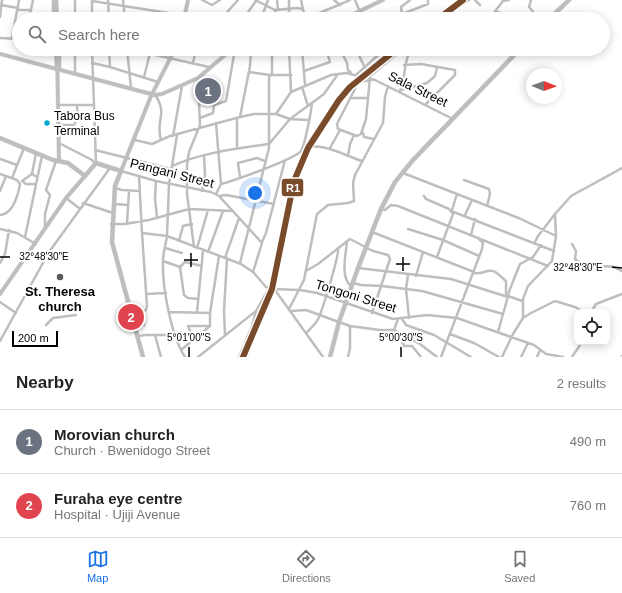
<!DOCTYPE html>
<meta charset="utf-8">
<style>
:root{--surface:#fff;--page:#f6f6f6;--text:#222;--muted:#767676;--line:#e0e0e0;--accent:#1a73e8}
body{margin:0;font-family:Arial,sans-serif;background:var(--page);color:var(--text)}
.controls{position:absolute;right:12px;bottom:12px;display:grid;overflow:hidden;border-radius:8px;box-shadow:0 2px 10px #0003}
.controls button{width:36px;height:36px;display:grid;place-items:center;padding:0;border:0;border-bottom:1px solid var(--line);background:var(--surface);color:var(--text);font:20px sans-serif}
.compass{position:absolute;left:526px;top:68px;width:36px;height:36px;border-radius:50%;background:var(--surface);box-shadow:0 2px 10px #0003;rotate:91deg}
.scale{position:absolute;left:12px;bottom:10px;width:46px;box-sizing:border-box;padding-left:4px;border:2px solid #000;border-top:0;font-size:11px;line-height:14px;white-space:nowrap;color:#000;-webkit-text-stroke:3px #fff;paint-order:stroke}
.you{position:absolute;left:255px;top:193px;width:14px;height:14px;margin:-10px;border:3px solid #fff;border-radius:50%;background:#1a73e8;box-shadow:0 0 0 6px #1a73e833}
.badge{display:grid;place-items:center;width:26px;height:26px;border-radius:50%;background:var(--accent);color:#fff;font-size:13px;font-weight:700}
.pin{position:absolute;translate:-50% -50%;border:2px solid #fff;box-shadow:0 1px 4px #0006}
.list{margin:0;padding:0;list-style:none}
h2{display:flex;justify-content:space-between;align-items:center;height:52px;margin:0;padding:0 16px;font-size:17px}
h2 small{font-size:13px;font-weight:400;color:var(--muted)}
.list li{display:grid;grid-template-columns:26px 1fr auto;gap:12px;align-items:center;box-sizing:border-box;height:64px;padding:0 16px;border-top:1px solid var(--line)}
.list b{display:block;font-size:15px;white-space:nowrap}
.list p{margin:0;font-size:13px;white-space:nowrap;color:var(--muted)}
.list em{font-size:13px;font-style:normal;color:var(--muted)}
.icon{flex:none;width:22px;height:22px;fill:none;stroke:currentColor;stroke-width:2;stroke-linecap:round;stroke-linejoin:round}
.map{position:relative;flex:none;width:622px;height:357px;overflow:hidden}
.search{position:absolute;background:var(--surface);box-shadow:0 2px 10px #0003;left:12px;right:12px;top:12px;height:44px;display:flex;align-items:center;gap:10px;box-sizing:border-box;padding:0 14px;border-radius:22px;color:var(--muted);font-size:15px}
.sheet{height:180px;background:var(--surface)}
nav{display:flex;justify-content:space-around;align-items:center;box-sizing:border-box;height:56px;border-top:1px solid var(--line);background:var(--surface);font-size:11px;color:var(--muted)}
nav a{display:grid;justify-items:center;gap:2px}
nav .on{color:var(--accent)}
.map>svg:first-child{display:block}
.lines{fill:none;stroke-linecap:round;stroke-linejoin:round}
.major-casing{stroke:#dbdbdb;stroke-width:4.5}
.highway-casing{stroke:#dbdbdb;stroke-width:5}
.minor{stroke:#bebebe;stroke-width:2.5}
.major{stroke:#bebebe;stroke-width:3.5}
.highway{stroke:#bebebe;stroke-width:4}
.rail{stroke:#bebebe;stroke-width:1;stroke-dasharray:6 2 1 2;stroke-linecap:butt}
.rail-1-casing{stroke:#fff;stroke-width:9}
.rail-1{stroke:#7a4b2a;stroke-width:6}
.ticks{fill:none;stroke:#000;stroke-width:1.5}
.bus-dot{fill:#00a9ce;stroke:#fff;stroke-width:1.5}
.poi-dot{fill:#595959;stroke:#fff;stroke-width:1.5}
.labels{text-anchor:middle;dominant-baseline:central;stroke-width:4;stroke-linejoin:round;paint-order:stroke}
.bus-label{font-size:12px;fill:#000;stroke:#fff;text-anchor:start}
.street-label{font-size:13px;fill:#000;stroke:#fff}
.poi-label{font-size:13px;font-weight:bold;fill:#000;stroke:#fff}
.ticks-label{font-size:10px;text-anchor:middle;fill:#000;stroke:#fff;stroke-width:4;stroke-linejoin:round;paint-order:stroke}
.line-badge{stroke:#fff;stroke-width:1.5}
.badge-label{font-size:11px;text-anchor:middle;font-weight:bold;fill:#fff}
</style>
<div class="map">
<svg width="622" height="357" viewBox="0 0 622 357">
<rect width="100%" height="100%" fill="#fff"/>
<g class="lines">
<g class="major-casing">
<path id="major" d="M 55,0 L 56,19
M 184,19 L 188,0
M 343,19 L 383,0
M 57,49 L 59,160
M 0,54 L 151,94
M 152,94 L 175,49
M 153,95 L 162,94 L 198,78 L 232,49
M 121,171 L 151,96
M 0,294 L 66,198 L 85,176"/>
</g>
<g class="highway-casing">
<path id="highway" d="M 549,19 L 569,0
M 0,138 L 53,160 L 68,163 L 85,176 L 96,163 L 121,171 L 115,186 L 112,242 L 143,357
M 330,357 L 339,322 L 358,268 L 381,209 L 395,182 L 413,160 L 520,49"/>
</g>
<path class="minor" d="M 53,0 L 53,19
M 57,0 L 58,19
M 108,0 L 109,19
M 123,0 L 125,19
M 202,0 L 212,5 L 220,0
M 255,0 L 275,10 L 297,8 L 302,9
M 277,0 L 278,10
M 289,0 L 289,19
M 301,0 L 304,14 L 310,17 L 350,0
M 334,0 L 340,5
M 355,0 L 363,19
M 475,0 L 480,5
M 531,0 L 529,7 L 539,19
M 92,1 L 207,19
M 1,5 L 18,8
M 17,10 L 31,10
M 496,12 L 532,19
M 449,13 L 466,15 L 476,19
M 402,14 L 428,4 L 428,0
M 470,16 L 493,14 L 503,1 L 509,0
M 0,17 L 2,0
M 29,19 L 33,0
M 75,19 L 75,0
M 92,19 L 92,0
M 125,19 L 138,19
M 221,19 L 238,0
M 243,19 L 256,1
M 261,19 L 268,0
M 275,19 L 275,10
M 376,19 C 387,14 393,17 402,12
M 403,19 L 401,7 L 410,0
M 441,19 L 469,0
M 447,19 L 447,14
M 0,38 L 19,39
M 12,38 L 19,0
M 55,49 L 56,69
M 60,49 L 60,70
M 92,49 L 96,163
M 109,49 L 110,67
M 127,49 L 131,88
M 129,49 L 209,67
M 289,49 L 291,92
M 302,49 L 305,85
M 340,49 L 347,63 L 348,70 L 351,73
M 356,49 L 365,68
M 302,50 L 310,49
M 196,52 L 205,49
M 92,63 L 110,67 L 158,82
M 193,63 L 196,49
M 404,65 L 421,64 L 455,70 L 455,75 L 426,104
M 304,71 L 330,62 L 326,49
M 249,72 L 270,75
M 75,73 L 75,49
M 357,74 L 385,49
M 271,75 L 291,75
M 144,77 L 150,53
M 368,78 L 403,49
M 368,81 L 363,81 L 357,85 L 337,124 L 338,129 L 357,136 L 361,134 L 366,119 L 370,78
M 302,87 L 308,106
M 401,90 L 427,83 L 435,76 L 437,67
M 400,91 C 406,77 403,62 411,49
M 156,96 C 168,116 155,120 161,140
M 351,98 L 367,98
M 59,105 L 92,105
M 276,114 L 290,119 L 308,120
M 240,117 L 250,66 L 251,49
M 200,118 L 213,113 L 214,105 L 226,101 L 235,49
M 237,118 L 237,147
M 59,125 L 74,125 L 78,118 L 77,106
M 363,133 L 364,137 L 374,139
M 173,136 L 182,86
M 135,140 L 152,144 L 170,136 L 240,117 L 254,114 L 276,114 L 291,92 L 331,75 L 346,73 L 375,80 L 453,119
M 59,143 L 92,160 L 95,164
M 330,148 L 340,130
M 302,149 C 322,141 343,155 362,161
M 95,150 L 171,169
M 36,153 L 32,174 L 37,177
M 348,156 L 350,144 L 354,135
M 0,159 L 17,165
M 172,166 C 204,152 235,149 269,144 L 290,119 L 324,94 L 338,74
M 121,171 L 156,181 L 211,192 L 219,196 L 262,243 L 253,272
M 403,173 L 521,219 L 556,236
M 0,174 L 17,180 L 20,184 C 18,195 13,214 0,215
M 139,176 L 142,233 L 167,236 L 241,264 L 253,272 L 266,287 L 272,289 L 300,290 L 317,293 L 393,319 L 427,315 L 457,318 L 534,345 L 546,354 L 563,357
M 240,177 L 238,163 L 257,158 L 265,161
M 12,178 L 24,148
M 464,180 L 489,189 L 490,194 L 487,206
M 22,181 L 26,184 L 36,184
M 22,181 L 32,174
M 156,181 L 155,198 L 157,218
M 221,184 C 233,181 295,159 301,151 C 305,145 311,112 312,103
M 115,188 L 122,190 L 139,191
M 0,191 L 6,176
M 202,191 L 205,175 L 204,155
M 216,194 L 221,184 L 216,123
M 219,196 L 226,195 L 274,204
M 424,196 L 426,199 L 449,209 L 453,214 L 437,257
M 66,198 L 79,208
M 83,203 L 113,213
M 114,204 L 128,205
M 381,209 L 385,210 L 391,205 L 398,206 L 548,266
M 452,210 L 457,194
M 451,211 L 554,251
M 465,215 L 472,200
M 127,223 L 129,191
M 111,224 L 125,224 L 149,220 L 189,209 L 233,211
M 45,227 L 45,214 L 50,195 L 46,190 L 56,161
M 0,229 L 17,233 L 36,244
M 408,229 L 443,240 L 479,256
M 372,232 L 474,272
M 471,235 L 475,219
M 167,236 C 166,244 163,252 163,261 C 162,286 171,336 185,357
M 167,236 L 169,184 L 177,135
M 25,237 L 42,156
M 179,241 L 183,226 L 192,224
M 347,241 C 346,254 340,278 351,286
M 262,242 L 266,233 L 285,160
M 535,242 L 538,236 L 555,214
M 572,244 L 576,251 L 575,259 C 592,275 596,263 613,267 C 617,268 619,270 622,271
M 194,247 L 187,194 L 187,165 L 189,152 L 200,125 L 198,78
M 165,248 L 182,253
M 197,248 L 208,210
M 208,252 L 223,211
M 225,258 L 239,218
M 163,261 L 180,267 L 184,295 L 188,298 L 198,299
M 0,263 L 5,254 L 9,230
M 240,263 L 269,148 L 269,77 L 272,74 L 272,49
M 180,267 L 185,262 L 202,266
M 358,268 L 451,279 L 508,297
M 306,271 L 318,264 L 350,239 L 373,251 L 388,255 L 390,259 L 372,313
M 474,273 C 481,275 487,269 493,271 C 497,272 502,278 506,281 L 506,296
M 408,275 L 406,289 L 409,318
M 416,276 L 423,252
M 353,283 L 361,285 L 382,286 L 422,291 L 503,314
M 275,290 L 323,357
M 146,294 L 166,293
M 508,296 L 522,301
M 0,302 L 16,313
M 289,309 L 304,280 L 317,214 L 328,205 L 348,203 L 354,201 L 353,183 L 355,175 L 383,123 L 385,97 L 388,86
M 291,311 L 306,310 L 350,326 L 380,330 L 394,330 L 420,344 L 437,357
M 169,312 L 210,313
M 197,312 L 203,251
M 591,312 L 596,304 L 622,294
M 141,313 L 144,325
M 133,318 L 146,310 L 147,306 L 142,233
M 523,318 L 531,313 L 555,301 L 575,307 L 584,312
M 402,319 L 406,325 L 434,335 L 471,357
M 46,325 L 53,318 L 76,315
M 394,330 L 398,319
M 398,332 L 404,346 L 412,346 L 421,357
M 498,332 L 510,289 L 520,264 L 533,257 L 541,245
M 306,333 C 311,328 315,325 318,319 C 322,312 340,253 338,248
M 450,334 L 474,343 L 499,357
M 155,335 L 161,357
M 225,335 L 224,311 L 227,258
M 138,336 L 146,335 L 174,335
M 194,340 L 188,326 L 210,326
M 0,341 L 49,252 L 110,168
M 181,350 L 210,326 L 210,313 L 219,256
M 198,357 L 256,311 L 269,288
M 239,357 L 252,326 L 256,311
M 348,357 L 350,348 L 350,326
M 441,357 L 482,249 L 483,243 L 479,239
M 502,357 L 513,334 L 523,318 L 523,299 L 528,286 L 552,261 L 556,236 L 555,214 L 571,196 L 622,168
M 521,357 L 528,343
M 537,357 L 540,350
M 572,357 L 582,342"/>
<use href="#major" class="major"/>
<use href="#highway" class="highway"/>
<path class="rail" d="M 247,357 L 275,290 L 288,220
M 620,357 L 622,355"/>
<g class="rail-1-casing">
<path id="rail-1" d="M 438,19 L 463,0
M 243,357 L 272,289 L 294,181 L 308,148 L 339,100 L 350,87 L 397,49"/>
</g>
<use href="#rail-1" class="rail-1"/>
</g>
<path class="ticks" d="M 0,257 L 10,257M 184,260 L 198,260M 396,264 L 410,264M 191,267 L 191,253M 612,267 L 622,268M 403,271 L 403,257M 189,357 L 189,347M 401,357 L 401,347"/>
<circle class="bus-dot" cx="47" cy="123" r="3.5"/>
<circle class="poi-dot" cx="60" cy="277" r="4"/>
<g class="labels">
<g class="bus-label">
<text x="54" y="116">Tabora Bus<tspan x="54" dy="15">Terminal</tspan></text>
</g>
<g class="street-label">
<text transform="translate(418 89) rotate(26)">Sala Street</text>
<text transform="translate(172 173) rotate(14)">Pangani Street</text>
<text transform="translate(356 296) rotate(17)">Tongoni Street</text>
</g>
<g class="poi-label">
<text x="60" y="291">St. Theresa<tspan x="60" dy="15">church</tspan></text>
</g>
</g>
<g class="ticks-label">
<text x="44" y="260">32°48'30"E</text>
<text x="578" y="271">32°48'30"E</text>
<text x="189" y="341">5°01'00"S</text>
<text x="401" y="341">5°00'30"S</text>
</g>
<rect class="line-badge" x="281" y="178" width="23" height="19" rx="4" fill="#7a4b2a"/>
<g class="badge-label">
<text x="293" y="192">R1</text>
</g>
</svg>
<div class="controls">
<button><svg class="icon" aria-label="locate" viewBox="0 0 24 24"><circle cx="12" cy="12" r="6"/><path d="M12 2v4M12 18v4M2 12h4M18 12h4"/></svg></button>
</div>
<svg class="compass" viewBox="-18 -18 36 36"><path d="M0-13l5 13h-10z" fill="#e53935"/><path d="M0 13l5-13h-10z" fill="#767676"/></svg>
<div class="scale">200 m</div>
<div class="you"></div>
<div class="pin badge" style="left:208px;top:91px;background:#6b7280">1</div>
<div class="pin badge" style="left:131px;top:317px;background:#e0444e">2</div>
<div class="search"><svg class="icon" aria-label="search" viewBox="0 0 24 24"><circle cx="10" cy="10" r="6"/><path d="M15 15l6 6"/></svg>Search here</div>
</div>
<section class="sheet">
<h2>Nearby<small>2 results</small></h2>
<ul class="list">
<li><span class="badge" style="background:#6b7280">1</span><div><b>Morovian church</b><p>Church · Bwenidogo Street</p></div><em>490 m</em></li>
<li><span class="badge" style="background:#e0444e">2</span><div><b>Furaha eye centre</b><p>Hospital · Ujiji Avenue</p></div><em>760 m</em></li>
</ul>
</section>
<nav>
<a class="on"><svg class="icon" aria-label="map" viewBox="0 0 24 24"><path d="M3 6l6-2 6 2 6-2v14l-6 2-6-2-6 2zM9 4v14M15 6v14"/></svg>Map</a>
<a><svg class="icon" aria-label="directions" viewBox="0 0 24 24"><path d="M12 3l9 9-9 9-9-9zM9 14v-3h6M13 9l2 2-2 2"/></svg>Directions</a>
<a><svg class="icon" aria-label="saved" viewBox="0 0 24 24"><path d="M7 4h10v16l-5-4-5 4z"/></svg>Saved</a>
</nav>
